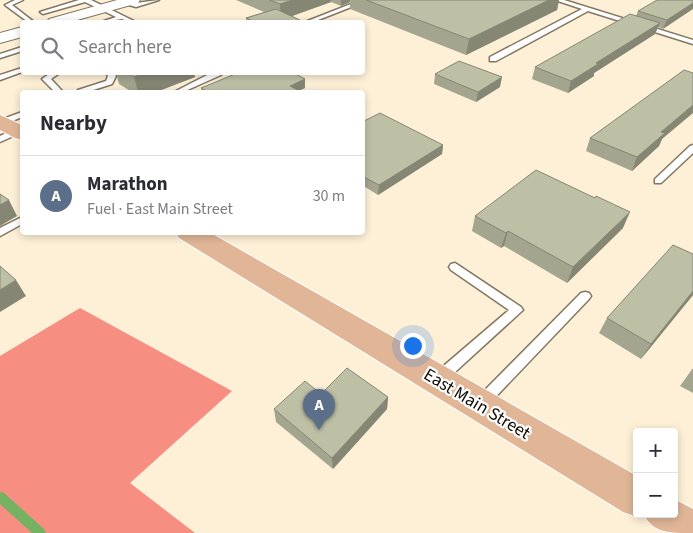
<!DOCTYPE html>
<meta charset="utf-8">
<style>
:root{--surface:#fff;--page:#f7f7f7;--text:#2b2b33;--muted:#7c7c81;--line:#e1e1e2;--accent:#38778c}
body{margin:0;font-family:"Source Sans 3",sans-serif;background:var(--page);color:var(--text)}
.controls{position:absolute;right:15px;bottom:15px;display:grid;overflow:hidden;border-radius:5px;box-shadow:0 2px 8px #0003}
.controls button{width:45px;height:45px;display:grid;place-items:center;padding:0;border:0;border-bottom:1px solid var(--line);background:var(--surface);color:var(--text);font:25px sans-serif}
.you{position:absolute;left:412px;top:345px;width:18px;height:18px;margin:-12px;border:4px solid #fff;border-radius:50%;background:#1a73e8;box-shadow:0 0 0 8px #1a73e833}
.badge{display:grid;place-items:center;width:32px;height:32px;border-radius:50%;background:var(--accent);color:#fff;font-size:16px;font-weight:700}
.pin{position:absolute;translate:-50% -41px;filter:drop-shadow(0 1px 2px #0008)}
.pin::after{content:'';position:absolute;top:26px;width:18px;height:15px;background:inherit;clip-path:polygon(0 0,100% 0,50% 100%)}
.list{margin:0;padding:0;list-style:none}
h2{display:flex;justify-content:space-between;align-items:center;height:65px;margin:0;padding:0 20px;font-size:21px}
h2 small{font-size:16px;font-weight:400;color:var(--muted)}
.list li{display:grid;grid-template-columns:32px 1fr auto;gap:15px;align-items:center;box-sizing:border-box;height:80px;padding:0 20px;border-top:1px solid var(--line)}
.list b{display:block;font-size:19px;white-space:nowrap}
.list p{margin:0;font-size:16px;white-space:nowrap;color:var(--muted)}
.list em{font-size:16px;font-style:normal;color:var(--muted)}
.icon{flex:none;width:28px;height:28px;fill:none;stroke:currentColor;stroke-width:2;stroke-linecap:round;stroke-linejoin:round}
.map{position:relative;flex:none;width:693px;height:533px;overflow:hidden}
.search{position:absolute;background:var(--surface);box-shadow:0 2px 8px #0003;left:20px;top:20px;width:345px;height:55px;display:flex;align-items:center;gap:12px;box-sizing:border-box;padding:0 18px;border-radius:5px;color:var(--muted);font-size:19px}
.panel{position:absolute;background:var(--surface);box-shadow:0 2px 8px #0003;left:20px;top:90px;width:345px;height:145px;border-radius:5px}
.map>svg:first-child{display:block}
.forest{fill:#f68e81}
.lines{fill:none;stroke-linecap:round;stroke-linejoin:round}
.stream{fill:#74b262;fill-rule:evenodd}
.service-casing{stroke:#837761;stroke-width:3}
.tertiary-casing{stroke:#837761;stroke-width:2}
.primary-casing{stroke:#fff;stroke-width:2}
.service{fill:#fff;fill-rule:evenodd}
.tertiary{fill:#fff;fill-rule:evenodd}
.primary{fill:#e0b697;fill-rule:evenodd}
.wall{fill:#a3a58f}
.shaded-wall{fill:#858674}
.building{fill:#bec0a6;stroke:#858674}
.labels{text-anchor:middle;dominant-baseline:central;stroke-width:4.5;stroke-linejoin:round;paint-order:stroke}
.street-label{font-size:18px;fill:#110d05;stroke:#fefefe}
</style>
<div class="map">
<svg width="693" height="533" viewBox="0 0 693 533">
<rect width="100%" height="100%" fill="#fdf0d7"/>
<path class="forest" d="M 80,308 L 232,391 L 130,483 L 195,533 L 0,533 L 0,356 Z"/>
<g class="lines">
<path class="stream" d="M 0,492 L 4,493 L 44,529 L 46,533 L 32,533 L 0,504 Z"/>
<g class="service-casing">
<path id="service" d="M 15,0 L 23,0 L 12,5 L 34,22 L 28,22 L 5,5 Z
M 79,0 L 91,0 L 136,22 L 129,22 L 122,19 L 103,22 L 104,21 L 116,17 L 85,2 L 43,14 L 40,12 Z
M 124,0 L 136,3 L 159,0 L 136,7 L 122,3 L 121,2 Z
M 361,0 L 369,0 L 313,22 L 305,22 Z
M 555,0 L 564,0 L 693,40 L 693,44 L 588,11 L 496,61 L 490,61 L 490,57 L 582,9 Z
M 22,47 L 22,51 L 0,58 L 0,54 Z
M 22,68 L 22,72 L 0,80 L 0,75 Z
M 52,72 L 61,72 L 51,79 L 63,92 L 55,92 L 42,79 Z
M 105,72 L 113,72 L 116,76 L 112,84 L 87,92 L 77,92 L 78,90 L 106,81 L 108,76 Z
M 213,72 L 221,72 L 221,75 L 183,92 L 174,92 Z
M 22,112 L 22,117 L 0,126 L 0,120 Z
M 17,128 L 20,129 L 20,133 L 0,142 L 0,136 Z
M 693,145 L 693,153 L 661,183 L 655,183 L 655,179 L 690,146 Z
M 22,217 L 22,224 L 0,236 L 0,228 Z
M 455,263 L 521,307 L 523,310 L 443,383 L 438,385 L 433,383 L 431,379 L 433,375 L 509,310 L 451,270 L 449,267 L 451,264 Z
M 585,292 L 589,293 L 591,296 L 589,299 L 485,408 L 480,410 L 475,408 L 473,404 L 475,400 L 581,293 Z"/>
</g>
<g class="tertiary-casing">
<path id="tertiary" d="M 117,0 L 140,0 L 138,3 L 70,22 L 47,22 L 49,19 Z
M 22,27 L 22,37 L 0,43 L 0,33 Z"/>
</g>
<g class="primary-casing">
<path id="primary" d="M 0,115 L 22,125 L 22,140 L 15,138 L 0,130 Z
M 175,232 L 209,232 L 637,476 L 637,514 L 674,514 L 674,499 L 693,509 L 693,533 C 668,533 654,533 644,515 L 637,517 L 623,512 L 179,238 Z"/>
</g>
<use href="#service" class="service"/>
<use href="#tertiary" class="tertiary"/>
<use href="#primary" class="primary"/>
</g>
<path class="wall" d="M 236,0 L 559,0 L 557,10 L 466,55 L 350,9 L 350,2 L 341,6 L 331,2 L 292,16 L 304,22 L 247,22 L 246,18 L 264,12 Z
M 693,0 L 663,29 L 658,27 L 655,34 L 594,73 L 594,76 L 568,93 L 532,79 L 535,67 L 636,16 L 638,11 Z
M 116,72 L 194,72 L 195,77 L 156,92 L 132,92 L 119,84 Z
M 435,74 L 500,87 L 476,102 L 434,84 Z
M 201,88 L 305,88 L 299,91 L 302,92 L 202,92 Z
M 362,122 L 443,145 L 442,154 L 378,195 L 362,185 Z
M 590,138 L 662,139 L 659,146 L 632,171 L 586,151 Z
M 475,216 L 623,228 L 567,283 L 504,246 L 501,248 L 472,231 Z
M 693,295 L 641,359 L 599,333 L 607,318 Z
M 693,368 L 693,393 L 680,386 Z
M 321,394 L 388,397 L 387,409 L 333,469 L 276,422 L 274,409 Z"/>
<path class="shaded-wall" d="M 293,0 L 331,0 L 331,2 L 281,20 L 280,4 Z
M 341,0 L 350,0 L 350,2 L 341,6 Z
M 549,0 L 559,0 L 557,10 L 466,55 L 469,39 Z
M 693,3 L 693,9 L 663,29 L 667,20 Z
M 660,23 L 655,34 L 594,73 L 594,76 L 568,93 L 571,81 L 596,63 Z
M 146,72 L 194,72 L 195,77 L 156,92 L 138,92 L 134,77 Z
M 502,77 L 500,87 L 476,102 L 478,92 Z
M 305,79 L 305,88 L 295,92 L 290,86 Z
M 693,105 L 693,113 L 662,139 L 659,146 L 632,171 L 637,157 L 661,132 Z
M 443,145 L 442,154 L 378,195 L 379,185 Z
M 9,200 L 17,216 L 0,226 L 0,205 Z
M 630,212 L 623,228 L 567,283 L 573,267 Z
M 508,231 L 504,246 L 501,248 L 506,233 Z
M 16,280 L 26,296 L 0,312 L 0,290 Z
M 693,291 L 693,295 L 641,359 L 651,344 Z
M 388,397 L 387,409 L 333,469 L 332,458 Z"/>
<path class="building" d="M 269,0 L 293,0 L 280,4 Z
M 366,0 L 549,0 L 469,39 Z
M 657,0 L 693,0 L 693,3 L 667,20 L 638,11 Z
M 276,9 L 304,22 L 255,22 L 246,18 Z
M 630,14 L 660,23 L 596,63 L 598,64 L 571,81 L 535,67 Z
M 459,61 L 502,77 L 478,92 L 435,74 Z
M 684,70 L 693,73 L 693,105 L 661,132 L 665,133 L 637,157 L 590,138 Z
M 128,72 L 146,72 L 134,77 Z
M 240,72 L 292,72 L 305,79 L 290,86 L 302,92 L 208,92 L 201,88 Z
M 380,113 L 443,145 L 379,185 L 362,176 L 362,122 Z
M 536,170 L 595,198 L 596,196 L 630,212 L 573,267 L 508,231 L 506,233 L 475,216 Z
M 0,194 L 9,200 L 0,205 Z
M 673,245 L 693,254 L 693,291 L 651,344 L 607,318 Z
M 0,266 L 16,280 L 0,290 Z
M 347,368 L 388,397 L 332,458 L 274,409 L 305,381 L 321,394 Z"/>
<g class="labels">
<g class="street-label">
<text transform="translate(477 404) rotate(31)">East Main Street</text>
</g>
</g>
</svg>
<div class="controls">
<button>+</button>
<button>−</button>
</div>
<div class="you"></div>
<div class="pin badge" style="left:319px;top:430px;background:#5c6f8a">A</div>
<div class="search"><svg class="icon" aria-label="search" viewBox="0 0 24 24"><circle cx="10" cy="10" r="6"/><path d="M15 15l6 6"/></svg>Search here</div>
<section class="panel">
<h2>Nearby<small></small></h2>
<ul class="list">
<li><span class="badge" style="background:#5c6f8a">A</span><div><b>Marathon</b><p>Fuel · East Main Street</p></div><em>30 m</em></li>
</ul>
</section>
</div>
